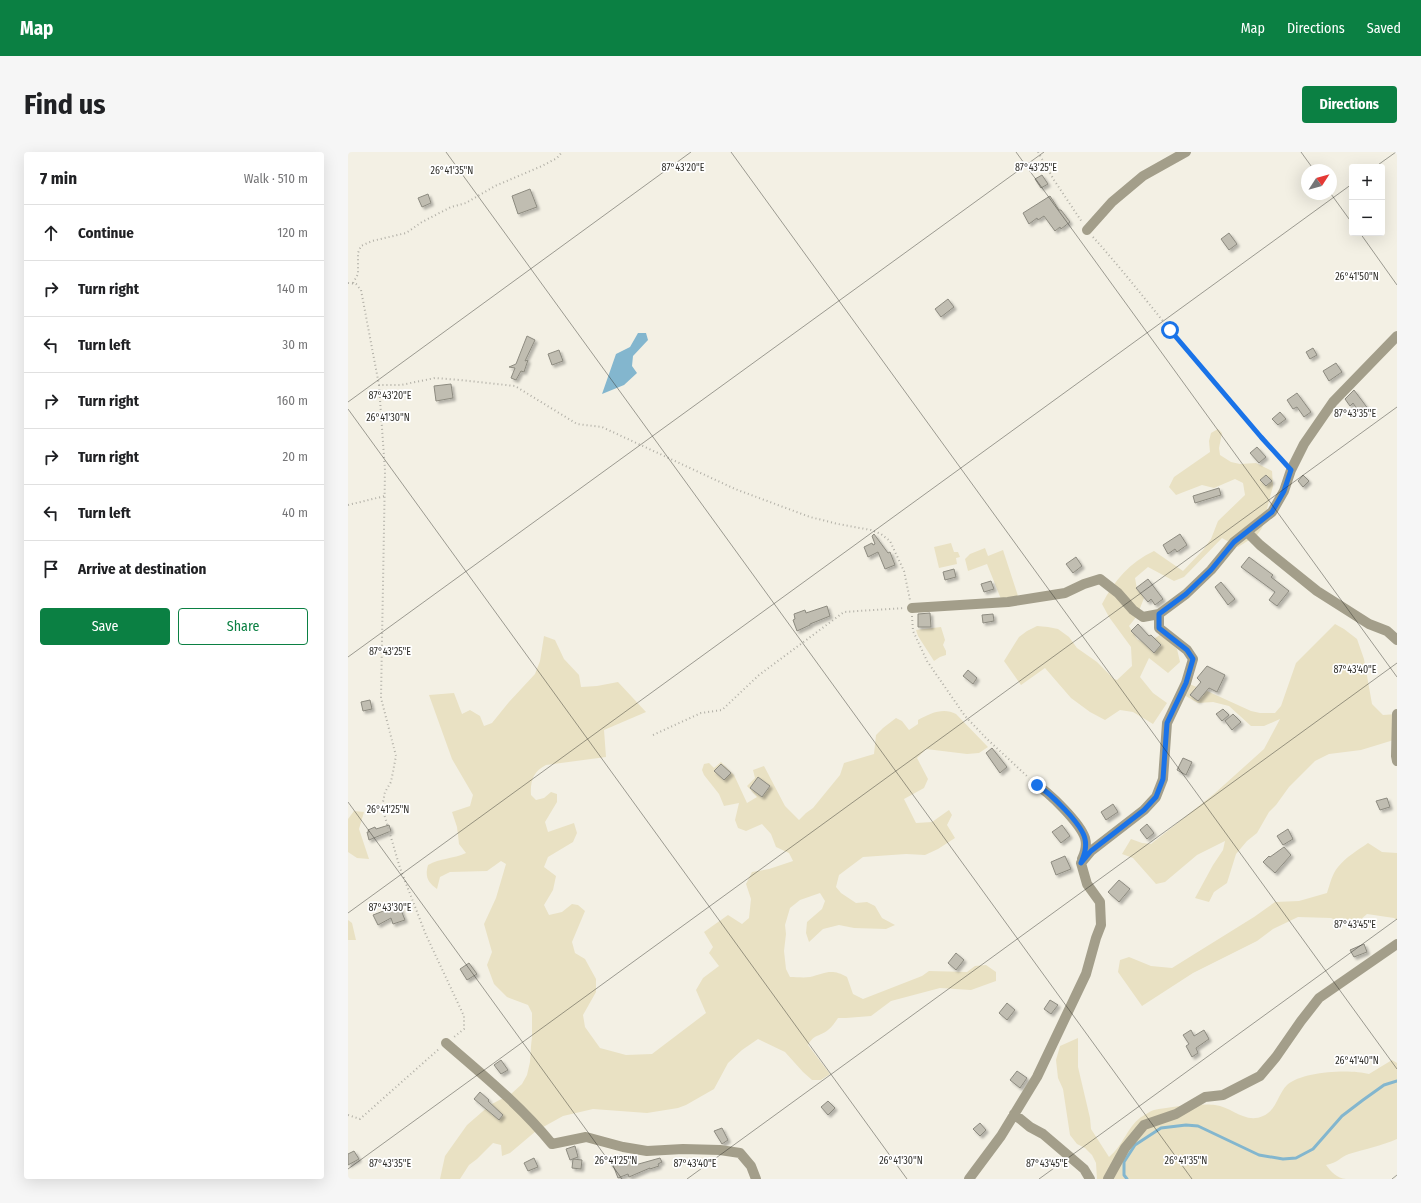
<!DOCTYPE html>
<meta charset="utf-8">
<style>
:root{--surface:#fff;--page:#f6f6f6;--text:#202124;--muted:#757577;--line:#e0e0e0;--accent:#0b8043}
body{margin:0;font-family:"Fira Sans Condensed",sans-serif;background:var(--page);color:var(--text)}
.controls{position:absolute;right:12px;top:12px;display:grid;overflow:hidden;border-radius:4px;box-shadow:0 4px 16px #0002}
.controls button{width:36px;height:36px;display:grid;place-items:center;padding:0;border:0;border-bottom:1px solid var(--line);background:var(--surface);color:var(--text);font:20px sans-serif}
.compass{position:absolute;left:953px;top:12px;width:36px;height:36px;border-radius:50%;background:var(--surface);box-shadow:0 4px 16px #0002;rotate:54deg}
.stop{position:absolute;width:12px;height:12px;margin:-9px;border:3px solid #1a73e8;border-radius:50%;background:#fff}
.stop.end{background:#1a73e8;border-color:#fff;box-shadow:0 1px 4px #0008}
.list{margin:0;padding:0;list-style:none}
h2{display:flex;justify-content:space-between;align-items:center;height:52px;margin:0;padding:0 16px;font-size:17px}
h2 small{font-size:13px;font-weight:400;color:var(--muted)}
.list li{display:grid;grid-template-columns:26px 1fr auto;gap:12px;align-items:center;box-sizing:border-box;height:56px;padding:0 16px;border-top:1px solid var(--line)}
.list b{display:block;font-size:15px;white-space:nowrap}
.list em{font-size:13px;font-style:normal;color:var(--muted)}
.actions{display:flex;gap:8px;padding:12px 16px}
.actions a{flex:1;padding:9px 0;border:1px solid var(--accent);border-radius:4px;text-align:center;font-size:14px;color:var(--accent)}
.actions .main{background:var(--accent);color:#fff}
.icon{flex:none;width:22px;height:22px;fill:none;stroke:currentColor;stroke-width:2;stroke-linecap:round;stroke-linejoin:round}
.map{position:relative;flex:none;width:1049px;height:1027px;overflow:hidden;border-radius:4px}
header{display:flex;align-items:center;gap:24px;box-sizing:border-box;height:56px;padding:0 20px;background:var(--accent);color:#fff}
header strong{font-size:19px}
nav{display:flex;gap:22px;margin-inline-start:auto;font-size:14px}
.intro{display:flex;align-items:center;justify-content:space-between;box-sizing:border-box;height:96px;padding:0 24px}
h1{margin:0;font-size:28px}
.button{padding:10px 18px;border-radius:4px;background:var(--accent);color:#fff;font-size:14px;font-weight:700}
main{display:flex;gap:24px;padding:0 24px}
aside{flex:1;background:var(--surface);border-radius:4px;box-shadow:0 4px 16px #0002}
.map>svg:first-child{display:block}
.green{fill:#e9e1c3}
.water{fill:#83b6ce}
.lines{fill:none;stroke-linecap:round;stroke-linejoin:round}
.stream{stroke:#83b6ce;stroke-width:3}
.building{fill:#c0bdb1;stroke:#8d8b80;filter:url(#shadow)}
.path{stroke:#b1afa6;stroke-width:2;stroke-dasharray:1 3;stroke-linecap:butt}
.minor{stroke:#a39e8a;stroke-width:10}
.route{stroke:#1a73e8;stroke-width:5}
.ticks{fill:none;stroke:#31302b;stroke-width:1;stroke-opacity:0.45}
.ticks-label{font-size:10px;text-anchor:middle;fill:#31302b;stroke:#fff;stroke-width:3.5;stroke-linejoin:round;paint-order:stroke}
</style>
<header>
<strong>Map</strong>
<nav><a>Map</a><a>Directions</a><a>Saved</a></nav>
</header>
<div class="intro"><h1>Find us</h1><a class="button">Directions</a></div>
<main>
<aside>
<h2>7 min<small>Walk · 510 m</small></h2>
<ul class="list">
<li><svg class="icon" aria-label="ahead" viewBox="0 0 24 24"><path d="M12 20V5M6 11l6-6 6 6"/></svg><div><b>Continue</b></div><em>120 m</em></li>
<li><svg class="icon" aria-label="right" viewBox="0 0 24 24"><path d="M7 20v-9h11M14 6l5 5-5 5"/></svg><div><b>Turn right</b></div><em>140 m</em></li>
<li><svg class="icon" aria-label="left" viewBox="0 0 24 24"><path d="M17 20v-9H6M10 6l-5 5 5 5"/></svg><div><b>Turn left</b></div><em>30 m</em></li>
<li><svg class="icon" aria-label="right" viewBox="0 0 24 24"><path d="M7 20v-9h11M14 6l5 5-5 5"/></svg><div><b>Turn right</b></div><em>160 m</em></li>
<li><svg class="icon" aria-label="right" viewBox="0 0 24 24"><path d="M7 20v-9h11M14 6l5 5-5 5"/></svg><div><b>Turn right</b></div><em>20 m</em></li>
<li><svg class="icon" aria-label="left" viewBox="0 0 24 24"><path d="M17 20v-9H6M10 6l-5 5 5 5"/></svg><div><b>Turn left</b></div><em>40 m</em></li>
<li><svg class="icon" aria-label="arrive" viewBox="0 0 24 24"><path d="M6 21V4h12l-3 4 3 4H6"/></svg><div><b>Arrive at destination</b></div></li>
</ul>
<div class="actions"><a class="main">Save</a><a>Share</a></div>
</aside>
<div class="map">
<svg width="1049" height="1027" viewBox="0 0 1049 1027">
<defs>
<filter id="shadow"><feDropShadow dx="2.5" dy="2.5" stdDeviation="1" flood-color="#0004"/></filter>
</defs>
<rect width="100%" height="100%" fill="#f3f0e4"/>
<path class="green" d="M 870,277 L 874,281 L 871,296 L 872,303 L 883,310 L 892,312 L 908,311 L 924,319 L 925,334 L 914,376 L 909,383 L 890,395 L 874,386 L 836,425 L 826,429 L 800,415 L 787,426 L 789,437 L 796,446 L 789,464 L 781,474 L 789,487 L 799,492 L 813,482 L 829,497 L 832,510 L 820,521 L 801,506 L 792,525 L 805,541 L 819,551 L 805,572 L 785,560 L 772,558 L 757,568 L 742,560 L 723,546 L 697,516 L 673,533 L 656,509 L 671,485 L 679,479 L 689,474 L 700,475 L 710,477 L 721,485 L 729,496 L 749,510 L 766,527 L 769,528 L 784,514 L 783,495 L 761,465 L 754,452 C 766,429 782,410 806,399 L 835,419 L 855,398 L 863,387 L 870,369 L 897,343 L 895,331 L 887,327 L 866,336 L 854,333 L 828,343 L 821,335 L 826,325 L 862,300 L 861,289 L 863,281 Z
M 603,391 L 606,400 L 610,400 L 612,405 L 608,406 L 609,412 L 591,416 L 586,395 Z
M 637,396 L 640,404 L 655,398 L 670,444 L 653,447 L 639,412 L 620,419 L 617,407 L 622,402 Z
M 987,472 L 996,477 L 1009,487 L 1016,507 L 1024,552 L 1035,563 L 1049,562 L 1049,587 L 1013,598 L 981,602 L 967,609 L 941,635 L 928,653 L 921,660 L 909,681 L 899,689 L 888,702 L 879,731 L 866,740 L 861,750 L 847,746 L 865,713 L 875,698 L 877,689 L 849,703 L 817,730 L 808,732 L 785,706 L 774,702 L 783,687 L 794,691 L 803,692 L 866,642 L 916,597 L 932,567 L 916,574 L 903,574 L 881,554 L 865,550 L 850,551 L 836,543 L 836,530 L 859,539 L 903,559 L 912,561 L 927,561 L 933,554 L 948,511 Z
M 593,475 L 597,488 L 595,493 L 598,499 L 598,503 L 592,505 L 586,509 L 570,484 L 568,478 Z
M 196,484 L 207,488 L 216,507 L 231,523 L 233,535 L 249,534 L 270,530 L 298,560 L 256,578 L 258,605 L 198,613 C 186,619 182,628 183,643 L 188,648 L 196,646 L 203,640 L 209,642 L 209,650 L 197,670 L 200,680 L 226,671 L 229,681 L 225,690 L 200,705 L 196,715 L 208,724 L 205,738 L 196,753 L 201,763 L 214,760 L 224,752 L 230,753 L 237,759 L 224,790 L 227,801 L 237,807 L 248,827 L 248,840 L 235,863 L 237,875 L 252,896 L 278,903 L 304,902 L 358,861 L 348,838 L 355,826 L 371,814 L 361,801 L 365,795 L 356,780 L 380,763 L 394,772 L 401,766 L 403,747 L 398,732 L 404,720 L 421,717 L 445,709 L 441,701 L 428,695 L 423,682 L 414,672 L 398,679 L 390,676 L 387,668 L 391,651 L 376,654 L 371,642 L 356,623 L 354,618 L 356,612 L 361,611 L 366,616 L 373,610 L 386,623 L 399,651 L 409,645 L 399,634 L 407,626 L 405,618 L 416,614 L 437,654 L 451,668 L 458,661 L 465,656 L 492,623 L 496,611 L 526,602 L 528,583 L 535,576 L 548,566 L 554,569 L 561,578 L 570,572 L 570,568 C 582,561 596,555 608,562 L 640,595 L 631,601 L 619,602 L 578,597 L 569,606 L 580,627 L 576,636 L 556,647 L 568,671 L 584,670 L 601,658 L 604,663 L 599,673 L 607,686 L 590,697 L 577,703 L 558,702 L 515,705 L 491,723 L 488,735 L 493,741 L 508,751 L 519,750 L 527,754 L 534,766 L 547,773 L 538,777 L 506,776 L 491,773 L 475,777 L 461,790 L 458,781 L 459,770 L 474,757 L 477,749 L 472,741 L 452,748 L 442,756 L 437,773 L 438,782 L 436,799 L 438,817 L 442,825 C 448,825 456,826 462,825 C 477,821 484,816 499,825 L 505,842 L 515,847 L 574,824 L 581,819 L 619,820 L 627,814 L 638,813 L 648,820 L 648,829 L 623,838 L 592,836 L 543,849 L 523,864 L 498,866 L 490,866 C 487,870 484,875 480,878 C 471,885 466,882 460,893 L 482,922 L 473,928 L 464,928 L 455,920 L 437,900 L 410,887 L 394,898 L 380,911 L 366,937 L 338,953 L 330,956 L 299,961 L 245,957 L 215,964 L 188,979 L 162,1001 L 154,1004 L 153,993 L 145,991 L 129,1007 L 121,1013 L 112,1027 L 92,1027 L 97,1004 L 119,973 L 142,953 L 163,942 L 174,932 L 179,923 L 182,910 L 183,894 L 184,885 L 184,861 L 180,853 L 159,845 L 146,832 L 139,813 L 144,800 L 136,772 L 148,746 L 158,712 L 153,709 L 139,719 L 102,720 L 92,725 L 89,737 C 79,730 77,724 80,713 C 92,706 105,707 118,701 L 111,692 L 109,675 L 104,660 L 122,654 L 125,643 L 104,607 L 81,543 L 106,541 L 114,562 L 122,558 L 132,564 L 136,574 L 144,571 L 161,550 L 187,522 L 192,509 Z
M 6,659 L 16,660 L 11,677 L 21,707 L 9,706 L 0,700 L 0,667 Z
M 1020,691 L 1034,700 L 1049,701 L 1049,768 L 1046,766 L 1019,762 L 1011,769 L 1005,773 L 998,773 L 983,766 L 950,765 L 925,777 L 909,789 L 845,821 L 794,854 L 770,820 L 772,808 L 781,805 L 803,814 L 824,816 L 906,765 L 927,750 L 951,749 L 979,741 C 982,732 984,722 990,715 C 998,705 1010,698 1020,691 Z
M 0,768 L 4,771 L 8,788 L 0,788 Z
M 730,886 L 730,915 L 742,966 L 743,977 L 761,1005 C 775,994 779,975 793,965 C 797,963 802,959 806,958 C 820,955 853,951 867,953 C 884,955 897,972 915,964 C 928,959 930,942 939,933 C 955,919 1002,917 1021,922 L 1044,908 L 1049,911 L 1049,987 C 1033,994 1017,997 1001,1002 C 992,1005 990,1011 978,1013 C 983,1020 989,1026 998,1027 L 749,1027 L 748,1011 L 744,1003 L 737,996 L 729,992 L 722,983 L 715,937 L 710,926 L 708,908 L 712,894 Z"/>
<path class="water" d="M 290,181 L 298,181 L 300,188 L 285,204 L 284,214 L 289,221 L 276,233 L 254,242 L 268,202 L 282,195 Z"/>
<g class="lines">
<path class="stream" d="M 779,1027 L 776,1023 L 776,1010 L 787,993 L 813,976 L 838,973 L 850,974 L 911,1003 L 935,1007 L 948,1006 L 965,997 L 994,964 L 1015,948 L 1036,933 L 1049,929"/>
</g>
<path class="building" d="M 694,23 L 700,32 L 693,36 L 687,27 Z
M 182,37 L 189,55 L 170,62 L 164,44 Z
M 80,42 L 83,51 L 74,55 L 70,46 Z
M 702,44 L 711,58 L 713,58 L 722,70 L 713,77 L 712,75 L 707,79 L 696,64 L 690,68 L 689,66 L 681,72 L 675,61 Z
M 881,81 L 889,92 L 881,98 L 873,87 Z
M 600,147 L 606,155 L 593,165 L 587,157 Z
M 179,184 L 187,188 L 177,209 L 180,208 L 176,220 L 173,219 L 168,228 L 163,226 L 167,216 L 161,215 L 168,212 Z
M 965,196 L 969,203 L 962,207 L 958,200 Z
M 211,198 L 215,209 L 204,213 L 200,202 Z
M 988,211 L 994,220 L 981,229 L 975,219 Z
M 103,232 L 105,246 L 88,249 L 86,234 Z
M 1006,238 L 1021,258 L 1013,263 L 1005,251 L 1002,254 L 997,247 Z
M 949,241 L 963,260 L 956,265 L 949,255 L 945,257 L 939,248 Z
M 932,260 L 938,267 L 930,273 L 924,267 Z
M 909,295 L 918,305 L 911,311 L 902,301 Z
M 918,323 L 924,329 L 918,334 L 912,328 Z
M 955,323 L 961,329 L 955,335 L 950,329 Z
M 871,336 L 873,343 L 847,351 L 845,344 Z
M 526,382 L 540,401 L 542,400 L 547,413 L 537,417 L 530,400 L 520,405 L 516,395 L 524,391 L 525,393 L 527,392 L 524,384 Z
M 832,382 L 839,393 L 829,400 L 827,397 L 820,402 L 815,393 Z
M 728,405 L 734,414 L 725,421 L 718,412 Z
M 901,405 L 925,423 L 923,425 L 941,439 L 929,454 L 921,448 L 927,440 L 893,415 Z
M 606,417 L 608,425 L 597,428 L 595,420 Z
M 800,427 L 815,447 L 807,453 L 803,447 L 800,450 L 788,436 Z
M 643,429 L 646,437 L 636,440 L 633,432 Z
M 873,430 L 887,447 L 880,453 L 867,435 Z
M 479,454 L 482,464 L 462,472 L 462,473 L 449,479 L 445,468 L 447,467 L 446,462 L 457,458 L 458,461 Z
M 582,461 L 583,475 L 570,475 L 570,462 Z
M 645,462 L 646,469 L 635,471 L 634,463 Z
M 790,472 L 801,484 L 803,483 L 813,493 L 806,501 L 783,479 Z
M 859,514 L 877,523 L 869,540 L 861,536 L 850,549 L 842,543 L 853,530 L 849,526 Z
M 620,518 L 629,526 L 625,532 L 615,524 Z
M 22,548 L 24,557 L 15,559 L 13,550 Z
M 875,557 L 881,563 L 874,569 L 868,562 Z
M 885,562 L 893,570 L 884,578 L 877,569 Z
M 644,596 L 659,615 L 652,621 L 638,601 Z
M 835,606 L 844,610 L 838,623 L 829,618 Z
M 373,612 L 383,621 L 376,628 L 366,619 Z
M 410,625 L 422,634 L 414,645 L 402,636 Z
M 1039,646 L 1042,655 L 1032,658 L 1028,649 Z
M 765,652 L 770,660 L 758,668 L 753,660 Z
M 799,672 L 806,681 L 799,687 L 792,678 Z
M 41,673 L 43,679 L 21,688 L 19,680 L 21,680 L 20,678 L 27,675 L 28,677 Z
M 714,673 L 722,684 L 713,691 L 704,680 Z
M 940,677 L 945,687 L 935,693 L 929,684 Z
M 936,695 L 943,703 L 927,721 L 915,710 L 921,704 L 922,705 Z
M 717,704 L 723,717 L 708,723 L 703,710 Z
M 771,728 L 782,737 L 771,750 L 760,740 Z
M 51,753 L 57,768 L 45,772 L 43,766 L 30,773 L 25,763 Z
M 1016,792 L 1019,800 L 1006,805 L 1002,798 Z
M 608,801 L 616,808 L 608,818 L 600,811 Z
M 121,811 L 129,822 L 119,828 L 112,817 Z
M 702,848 L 710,853 L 703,862 L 696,857 Z
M 659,851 L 667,858 L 659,868 L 651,861 Z
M 843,878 L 846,884 L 856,878 L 861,887 L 848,896 L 850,901 L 844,905 L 838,894 L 841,892 L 835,883 Z
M 153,908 L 160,918 L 153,922 L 146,913 Z
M 669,919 L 679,926 L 672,936 L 662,928 Z
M 132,940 L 141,948 L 140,949 L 155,963 L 151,968 L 126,947 Z
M 480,949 L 487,956 L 480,963 L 473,955 Z
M 632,971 L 638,978 L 632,984 L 625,977 Z
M 374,976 L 380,988 L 374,992 L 366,979 Z
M 227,994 L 230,1005 L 222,1008 L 218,997 Z
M 6,999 L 11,1007 L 0,1013 L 0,1002 Z
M 272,1003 L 274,1011 L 284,1006 L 287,1013 L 312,1006 L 314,1010 L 310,1012 L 311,1014 L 302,1017 L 302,1016 L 281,1025 L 280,1022 L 270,1026 L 265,1013 L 263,1013 L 261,1005 Z
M 186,1006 L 190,1015 L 180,1019 L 176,1011 Z
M 225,1007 L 234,1008 L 233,1017 L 224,1016 Z"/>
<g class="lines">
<path class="path" d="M 690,0 L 706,28 L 734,70
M 745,85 C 772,115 797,147 823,179 C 860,223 897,268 936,310
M 0,131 L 8,132 L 13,138 L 31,233 L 53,233 L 87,226 L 112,228 L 167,234 L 229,272 L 254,275 L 387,337 L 462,365 L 490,372 L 523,378 L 533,382 L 542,389 L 556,419 L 562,448
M 5,131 L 10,122 L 10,101 L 13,94 L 24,89 L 58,81 L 74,70 L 103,55 L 118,51 L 147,34 L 194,14 L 209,6 L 214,0
M 31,233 L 37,319 L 33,546 L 48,604 L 43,630 L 37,640 L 34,655 L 52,716 L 78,783 L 116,864 L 116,877 L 106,885
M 0,353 L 37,344
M 564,464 L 565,479 L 579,509 L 617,564 L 638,586 L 681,626
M 305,583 L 353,561 L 374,558 L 411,523 L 496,460 L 556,456
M 0,963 L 12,967 L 92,896"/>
<path class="minor" d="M 739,78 L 764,50 L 795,24 L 838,0
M 899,380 L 912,393 L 969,439 L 1021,472 L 1039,479 L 1049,488
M 564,456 L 660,450 L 717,441 L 736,432 L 752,427 L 770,441 L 785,458 L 795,465 L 811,462 L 838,442 L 863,418 L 886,390 L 924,360 L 936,339 L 943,318 L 956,292 L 985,250 L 1049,184
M 1049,562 L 1048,604 L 1049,609
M 687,632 C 701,640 732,671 737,686 C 739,693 737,701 734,707
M 98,891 C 135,923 173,954 204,992 L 238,985 L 275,995 L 299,999 L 335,997 L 372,998 L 392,1001 L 403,1014 L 408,1027
M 666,962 L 682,975 L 695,982 L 722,1005 L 736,1017 L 742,1027
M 621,1027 L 653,984 L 689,925 L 738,822 L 748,786 L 753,773 L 752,750 L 739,732 L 733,711 L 743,699 L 796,658 L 808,645 L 815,627 L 819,571 L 838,531 L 845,507 L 839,498 L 811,476 L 811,462
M 760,1027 L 777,996 L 796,973 L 828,962 L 857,945 L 875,943 L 912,924 L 928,905 L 953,869 L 971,846 L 1049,792"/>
</g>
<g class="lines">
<path class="route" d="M 689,633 C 702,641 734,672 737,687 C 739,696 736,703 733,711 L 743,699 L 796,658 L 808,645 L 815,627 L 819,571 L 838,531 L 845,507 L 839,498 L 811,476 L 811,462 L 838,442 L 863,418 L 886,390 L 924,360 L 936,339 L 943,318 L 913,285 L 822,178"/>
</g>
<path class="ticks" d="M 98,0 L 844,1027M 383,0 L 1049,917M 668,0 L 1049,525M 953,0 L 966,18M 1027,15 L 1048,0M 983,42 L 1004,71M 1012,81 L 1049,133M 0,250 L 343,0M 0,257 L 559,1027M 0,505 L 696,0M 0,650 L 274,1027M 0,761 L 1004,32M 0,1017 L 1049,255M 339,1027 L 1049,511M 691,1027 L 1049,767M 1044,1027 L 1049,1023"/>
<g class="ticks-label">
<text x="335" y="19">87°43'20"E</text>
<text x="688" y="19">87°43'25"E</text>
<text x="104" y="22">26°41'35"N</text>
<text x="1009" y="128">26°41'50"N</text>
<text x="42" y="247">87°43'20"E</text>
<text x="1007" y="265">87°43'35"E</text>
<text x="40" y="269">26°41'30"N</text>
<text x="42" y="503">87°43'25"E</text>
<text x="1007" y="521">87°43'40"E</text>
<text x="40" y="661">26°41'25"N</text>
<text x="42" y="759">87°43'30"E</text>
<text x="1007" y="776">87°43'45"E</text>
<text x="1009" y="912">26°41'40"N</text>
<text x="268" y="1012">26°41'25"N</text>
<text x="553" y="1012">26°41'30"N</text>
<text x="838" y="1012">26°41'35"N</text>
<text x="347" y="1015">87°43'40"E</text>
<text x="699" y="1015">87°43'45"E</text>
<text x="42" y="1015">87°43'35"E</text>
</g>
</svg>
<div class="controls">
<button>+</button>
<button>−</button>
</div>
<svg class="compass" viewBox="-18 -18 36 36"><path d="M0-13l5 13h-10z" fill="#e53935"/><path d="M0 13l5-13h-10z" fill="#757577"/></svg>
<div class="stop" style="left:822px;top:178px"></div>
<div class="stop end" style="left:689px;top:633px"></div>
</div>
</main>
